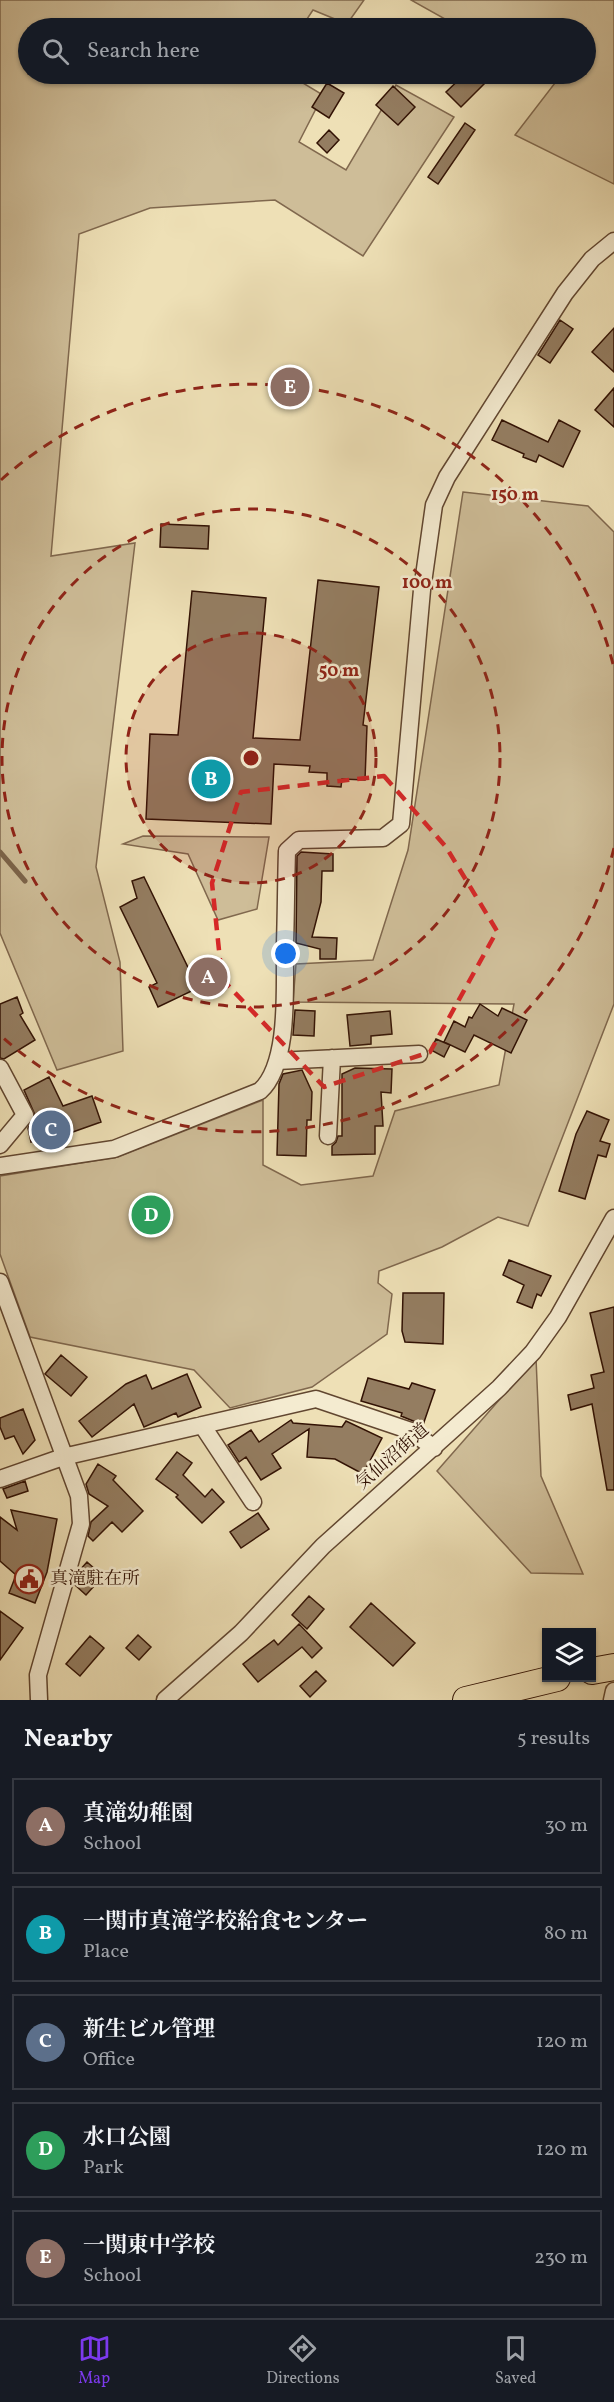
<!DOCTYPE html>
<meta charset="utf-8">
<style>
:root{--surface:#171b24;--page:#242831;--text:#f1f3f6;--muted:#9ea1a6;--line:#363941;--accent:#7c3aed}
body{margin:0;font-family:Vollkorn,"Noto Serif JP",serif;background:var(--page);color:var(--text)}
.controls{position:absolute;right:18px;bottom:18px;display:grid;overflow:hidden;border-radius:0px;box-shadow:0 2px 4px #0004}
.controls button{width:54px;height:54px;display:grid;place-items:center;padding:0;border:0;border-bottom:2px solid var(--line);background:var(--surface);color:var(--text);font:30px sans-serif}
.you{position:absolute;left:286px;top:954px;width:21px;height:21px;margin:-15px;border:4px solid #fff;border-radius:50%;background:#1a73e8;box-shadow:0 0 0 9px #1a73e833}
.badge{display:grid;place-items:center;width:39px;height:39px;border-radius:50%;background:var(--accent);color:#fff;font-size:20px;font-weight:700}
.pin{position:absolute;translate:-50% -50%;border:3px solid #fff;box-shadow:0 2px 6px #0006}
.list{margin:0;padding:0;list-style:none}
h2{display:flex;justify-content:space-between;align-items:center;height:78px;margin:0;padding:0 24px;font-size:26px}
h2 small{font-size:20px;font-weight:400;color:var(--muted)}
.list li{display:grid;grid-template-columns:39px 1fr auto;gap:18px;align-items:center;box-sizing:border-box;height:96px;margin:0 12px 12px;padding:0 12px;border:2px solid var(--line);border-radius:0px}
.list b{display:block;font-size:22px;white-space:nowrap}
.list p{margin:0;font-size:20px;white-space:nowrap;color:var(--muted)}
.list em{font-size:20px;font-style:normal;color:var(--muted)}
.icon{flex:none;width:33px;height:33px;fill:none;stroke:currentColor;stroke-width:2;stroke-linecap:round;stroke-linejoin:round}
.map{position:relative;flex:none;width:614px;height:1700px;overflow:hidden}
.search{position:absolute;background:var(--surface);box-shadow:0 2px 4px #0004;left:18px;right:18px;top:18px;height:66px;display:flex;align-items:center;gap:15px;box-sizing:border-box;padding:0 21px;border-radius:33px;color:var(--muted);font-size:22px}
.sheet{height:618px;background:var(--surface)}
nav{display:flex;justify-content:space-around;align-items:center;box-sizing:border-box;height:84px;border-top:2px solid var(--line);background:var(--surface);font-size:16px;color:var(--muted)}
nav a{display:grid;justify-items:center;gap:3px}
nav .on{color:var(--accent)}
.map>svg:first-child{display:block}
.green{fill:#cebd98;stroke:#80684e;stroke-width:1.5}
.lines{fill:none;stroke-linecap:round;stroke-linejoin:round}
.stream{stroke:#7c644a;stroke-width:5}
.building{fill:#947d61;stroke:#321204;stroke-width:1.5}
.minor-casing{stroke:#614630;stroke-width:19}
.highway-casing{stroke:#321204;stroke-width:28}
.minor{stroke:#f4ebd0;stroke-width:16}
.highway{stroke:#eee0b6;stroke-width:26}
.marked{fill:none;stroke:#d62828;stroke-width:4.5;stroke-dasharray:12 8;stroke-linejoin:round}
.ring{fill:none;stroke:#8f2418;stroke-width:3;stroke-dasharray:10 8}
.labels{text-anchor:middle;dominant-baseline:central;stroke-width:5;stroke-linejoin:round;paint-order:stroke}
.street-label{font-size:18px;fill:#321204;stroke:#f4ebd0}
.poi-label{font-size:18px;fill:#321204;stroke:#f4ebd0;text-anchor:start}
.centre{fill:#8f2418;stroke:#f4ebd0;stroke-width:3}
.ring-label{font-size:18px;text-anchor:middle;font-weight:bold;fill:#8f2418;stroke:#f4ebd0;stroke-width:5;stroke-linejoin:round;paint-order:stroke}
</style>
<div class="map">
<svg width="614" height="1700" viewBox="0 0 614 1700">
<rect width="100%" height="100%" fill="#eee0b6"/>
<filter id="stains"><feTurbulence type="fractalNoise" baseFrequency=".00333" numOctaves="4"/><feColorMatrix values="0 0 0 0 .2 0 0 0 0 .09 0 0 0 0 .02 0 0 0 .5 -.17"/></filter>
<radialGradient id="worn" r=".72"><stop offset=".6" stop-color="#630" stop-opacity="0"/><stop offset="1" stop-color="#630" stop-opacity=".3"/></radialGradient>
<path class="green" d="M 0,0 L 364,0 L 347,24 L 313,10 L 301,28 L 28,28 L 28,74 L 288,74 L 323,95 L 299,142 L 346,170 L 396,85 L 454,117 L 363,256 L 275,200 L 150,208 L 79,234 L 51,556 L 135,543 L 96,867 L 120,962 L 123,1051 L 57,1070 L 0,933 Z
M 411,0 L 614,0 L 614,184 L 515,135 L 555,83 L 540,74 L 586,74 L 586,28 L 461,28 Z
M 463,492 L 588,506 L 614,532 L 614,1004 L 528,1226 L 498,1217 L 442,1247 L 379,1271 L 378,1283 L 392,1294 L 387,1334 L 312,1387 L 230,1408 L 194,1370 L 30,1337 L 0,1254 L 0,1176 L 118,1157 L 263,1100 L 263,1165 L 301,1185 L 373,1176 L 395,1111 L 499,1085 L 514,1004 L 293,1002 L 296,964 L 373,960 L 408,850 Z
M 143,836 L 269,837 L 257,909 L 218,920 L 188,854 L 123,844 Z
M 536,1358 L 541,1476 L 583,1574 L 531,1573 L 437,1471 Z"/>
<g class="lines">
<path class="stream" d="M 0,852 L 25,881"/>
</g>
<path class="building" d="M 465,74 L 482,74 L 488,80 L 461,107 L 446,92 Z
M 327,83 L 344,93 L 329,118 L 312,107 Z
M 393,86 L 415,107 L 398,125 L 376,105 Z
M 465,123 L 475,130 L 438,184 L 428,177 Z
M 329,130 L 339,140 L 327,153 L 317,143 Z
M 560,320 L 573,329 L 550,363 L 538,355 Z
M 614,328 L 614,372 L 592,352 Z
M 614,388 L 614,427 L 595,410 Z
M 502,420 L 548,442 L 559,420 L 580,431 L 563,467 L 539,455 L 536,462 L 523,457 L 524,454 L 492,440 Z
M 161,524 L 209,526 L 208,549 L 160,547 Z
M 318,580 L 379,587 L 363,725 L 367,726 L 365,780 L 342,779 L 341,787 L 327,786 L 327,773 L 309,772 L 310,766 L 274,764 L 271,824 L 146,819 L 150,734 L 178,735 L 192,591 L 266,598 L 253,738 L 300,740 Z
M 301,852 L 333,854 L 333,871 L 322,871 L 321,902 L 312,937 L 337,938 L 336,959 L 320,959 L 320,949 L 296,943 L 297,856 Z
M 144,877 L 198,988 L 158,1007 L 149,987 L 157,983 L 120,907 L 137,898 L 132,881 Z
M 17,997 L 23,1013 L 20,1015 L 35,1040 L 4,1059 L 0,1058 L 0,1004 Z
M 480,1004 L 498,1016 L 502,1008 L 527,1020 L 511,1053 L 474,1035 L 465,1052 L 444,1042 L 454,1021 L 465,1027 L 469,1017 L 472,1018 Z
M 295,1010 L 315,1011 L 314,1036 L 293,1035 Z
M 390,1011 L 392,1034 L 371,1036 L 371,1044 L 350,1046 L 347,1015 Z
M 436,1039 L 450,1045 L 444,1057 L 431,1050 Z
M 355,1068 L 392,1069 L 391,1093 L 381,1092 L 383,1126 L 375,1126 L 375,1154 L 332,1155 L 332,1146 L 336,1142 L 338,1136 L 342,1136 L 342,1074 Z
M 302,1070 L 312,1092 L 311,1120 L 307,1120 L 306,1156 L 277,1155 L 279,1084 L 283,1074 Z
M 49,1077 L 63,1106 L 92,1096 L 101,1122 L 70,1133 L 31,1142 L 28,1128 L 35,1115 L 24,1090 Z
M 587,1111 L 609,1120 L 600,1141 L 610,1144 L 606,1157 L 598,1155 L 585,1199 L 559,1191 L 576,1134 Z
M 509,1260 L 551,1276 L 541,1296 L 537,1294 L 532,1308 L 517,1302 L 524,1285 L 503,1275 Z
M 403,1293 L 444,1293 L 443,1344 L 405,1342 L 402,1331 Z
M 614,1307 L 614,1490 L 607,1490 L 592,1404 L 571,1410 L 568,1395 L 594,1388 L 591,1375 L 604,1372 L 590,1313 Z
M 61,1355 L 87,1377 L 71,1396 L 45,1374 Z
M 187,1374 L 201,1407 L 178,1417 L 176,1413 L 144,1427 L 134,1404 L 92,1437 L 79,1421 L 126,1384 L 146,1375 L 152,1389 Z
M 368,1378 L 409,1389 L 412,1383 L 435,1390 L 423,1425 L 401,1416 L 402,1413 L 361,1401 Z
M 23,1409 L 35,1440 L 23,1454 L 14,1436 L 5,1439 L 0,1427 L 0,1418 Z
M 291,1420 L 293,1423 L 342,1427 L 346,1421 L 382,1438 L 363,1474 L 335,1459 L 307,1457 L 309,1429 L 272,1454 L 281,1468 L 261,1480 L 246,1457 L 239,1462 L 228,1445 L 251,1430 L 259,1442 Z
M 177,1452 L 192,1463 L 183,1475 L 205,1497 L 212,1489 L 224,1502 L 202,1523 L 176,1497 L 178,1495 L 156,1479 Z
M 98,1464 L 116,1476 L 113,1480 L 143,1511 L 122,1532 L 112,1522 L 93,1541 L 88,1536 L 91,1522 L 108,1506 L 89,1494 L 86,1484 Z
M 25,1481 L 28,1491 L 7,1498 L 3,1489 Z
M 11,1510 L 57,1519 L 47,1572 L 35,1603 L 9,1593 L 16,1575 L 0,1561 L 0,1517 L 17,1530 Z
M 258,1513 L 269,1529 L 241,1548 L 230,1532 Z
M 87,1562 L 103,1576 L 86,1595 L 75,1585 L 78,1572 Z
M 309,1596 L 324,1609 L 307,1629 L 292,1615 Z
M 371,1603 L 415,1643 L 393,1666 L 350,1627 Z
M 0,1611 L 23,1628 L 0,1660 Z
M 299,1624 L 322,1648 L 312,1658 L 302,1647 L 258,1682 L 243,1664 L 274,1640 L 278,1645 Z
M 138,1635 L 151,1647 L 139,1660 L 126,1648 Z
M 90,1636 L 104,1648 L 80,1676 L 66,1664 Z
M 316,1671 L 326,1681 L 310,1697 L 300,1686 Z"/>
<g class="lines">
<g class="minor-casing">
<path id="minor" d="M 277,1061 L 419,1054
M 0,1068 L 25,1115 L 0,1145
M 328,1136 L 332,1058
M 0,1166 L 114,1149 L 260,1091 C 291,1063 284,983 285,944 C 286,913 286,882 287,851 L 299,840 L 383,838 L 401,824 L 422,590 L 434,505 L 447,477 L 565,293 L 592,259 L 614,241
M 0,1282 L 79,1496 L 81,1524 L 38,1675 L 39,1700
M 202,1425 L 253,1502
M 0,1479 L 63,1457 L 316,1399 L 411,1431 L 434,1448
M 165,1700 L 241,1633 L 323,1546 L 499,1388 L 533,1352 L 558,1317 L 614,1218
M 612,1700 L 614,1691"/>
</g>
<g class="highway-casing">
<path id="highway" d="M 592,1671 L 614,1667
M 466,1700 L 557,1678"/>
</g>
<use href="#minor" class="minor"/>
<use href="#highway" class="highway"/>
</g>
<path class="marked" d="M 384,776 L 446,847 L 497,931 L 430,1052 L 324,1087 L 222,979 L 212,883 L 241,792 Z"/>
<circle cx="251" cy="758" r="125" fill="#8f2418" fill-opacity=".12"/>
<g class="ring">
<circle cx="251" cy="758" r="125"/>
<circle cx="251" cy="758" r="249"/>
<path d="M614 848A374 374 0 0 1 1 1036M1 480A374 374 0 0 1 614 668"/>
</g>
<defs>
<g id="civic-ring" transform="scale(1.5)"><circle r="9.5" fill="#f4ebd0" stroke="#8f2418" stroke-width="1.5"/><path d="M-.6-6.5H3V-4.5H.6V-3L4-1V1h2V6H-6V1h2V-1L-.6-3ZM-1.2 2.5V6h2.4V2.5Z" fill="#8f2418"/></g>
</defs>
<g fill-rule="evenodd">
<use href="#civic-ring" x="29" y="1579"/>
</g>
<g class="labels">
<g class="street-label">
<text transform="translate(393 1457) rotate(-41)">気仙沼街道</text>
</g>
<g class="poi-label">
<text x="50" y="1579">真滝駐在所</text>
</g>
</g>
<circle cx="251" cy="758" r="9" class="centre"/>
<g class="ring-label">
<text x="515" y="500">150 m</text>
<text x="427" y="588">100 m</text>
<text x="339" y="676">50 m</text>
</g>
<rect width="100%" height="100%" filter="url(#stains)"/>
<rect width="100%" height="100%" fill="url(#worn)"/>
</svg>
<div class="controls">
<button><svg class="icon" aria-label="layers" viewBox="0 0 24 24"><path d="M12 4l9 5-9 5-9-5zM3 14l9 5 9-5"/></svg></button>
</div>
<div class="you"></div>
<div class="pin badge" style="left:208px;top:977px;background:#8d6e63">A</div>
<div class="pin badge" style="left:211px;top:779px;background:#0f9aa8">B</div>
<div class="pin badge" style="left:51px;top:1130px;background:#5c6f8a">C</div>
<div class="pin badge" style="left:151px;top:1215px;background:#2e9e5b">D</div>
<div class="pin badge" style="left:290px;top:387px;background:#8d6e63">E</div>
<div class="search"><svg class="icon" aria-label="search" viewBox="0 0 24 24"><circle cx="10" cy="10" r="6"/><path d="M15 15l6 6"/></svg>Search here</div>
</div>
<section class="sheet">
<h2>Nearby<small>5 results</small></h2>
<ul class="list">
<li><span class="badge" style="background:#8d6e63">A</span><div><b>真滝幼稚園</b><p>School</p></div><em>30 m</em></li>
<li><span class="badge" style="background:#0f9aa8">B</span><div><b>一関市真滝学校給食センター</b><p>Place</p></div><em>80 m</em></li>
<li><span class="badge" style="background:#5c6f8a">C</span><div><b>新生ビル管理</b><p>Office</p></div><em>120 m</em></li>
<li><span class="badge" style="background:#2e9e5b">D</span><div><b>水口公園</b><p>Park</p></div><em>120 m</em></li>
<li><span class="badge" style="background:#8d6e63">E</span><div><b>一関東中学校</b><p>School</p></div><em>230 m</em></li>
</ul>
</section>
<nav>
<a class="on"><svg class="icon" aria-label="map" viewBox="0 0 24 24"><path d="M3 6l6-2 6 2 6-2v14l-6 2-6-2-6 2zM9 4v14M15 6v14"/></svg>Map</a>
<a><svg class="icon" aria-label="directions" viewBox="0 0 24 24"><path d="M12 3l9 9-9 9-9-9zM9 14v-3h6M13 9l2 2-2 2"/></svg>Directions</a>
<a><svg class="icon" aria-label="saved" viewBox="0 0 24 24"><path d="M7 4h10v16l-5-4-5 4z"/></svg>Saved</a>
</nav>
